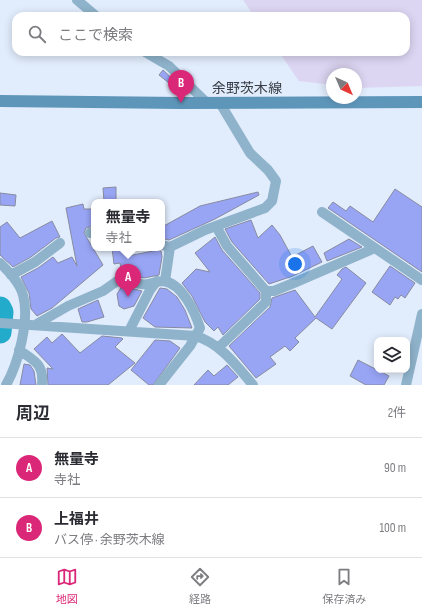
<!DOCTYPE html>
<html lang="ja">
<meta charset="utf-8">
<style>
:root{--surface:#fff;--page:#f2f2f3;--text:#2b2b33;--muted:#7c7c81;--line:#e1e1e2;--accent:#db2777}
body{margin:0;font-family:"Sofia Sans Condensed","Noto Sans JP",sans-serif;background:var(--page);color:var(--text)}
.controls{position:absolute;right:12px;bottom:12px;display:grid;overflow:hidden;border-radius:8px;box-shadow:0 2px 10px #0003}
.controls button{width:36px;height:36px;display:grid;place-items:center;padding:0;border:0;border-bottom:1px solid var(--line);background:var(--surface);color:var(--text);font:20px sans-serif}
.compass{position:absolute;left:326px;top:68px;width:36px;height:36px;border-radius:50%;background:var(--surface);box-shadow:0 2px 10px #0003;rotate:136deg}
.you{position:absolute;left:295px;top:264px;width:14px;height:14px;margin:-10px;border:3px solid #fff;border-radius:50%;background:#1a73e8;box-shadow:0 0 0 6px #1a73e833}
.badge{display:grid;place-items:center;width:26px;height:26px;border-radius:50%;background:var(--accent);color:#fff;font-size:13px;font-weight:700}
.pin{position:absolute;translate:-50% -33px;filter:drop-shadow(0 1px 2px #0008)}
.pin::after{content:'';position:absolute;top:21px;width:14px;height:12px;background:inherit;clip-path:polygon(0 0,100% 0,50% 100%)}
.popup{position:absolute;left:91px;top:199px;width:74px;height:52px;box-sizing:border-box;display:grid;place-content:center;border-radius:8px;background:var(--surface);filter:drop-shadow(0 1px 3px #0005);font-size:13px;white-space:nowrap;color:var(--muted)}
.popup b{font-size:15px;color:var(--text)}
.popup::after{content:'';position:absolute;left:50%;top:100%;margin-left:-8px;border:8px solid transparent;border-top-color:var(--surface)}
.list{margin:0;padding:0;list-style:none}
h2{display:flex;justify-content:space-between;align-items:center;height:52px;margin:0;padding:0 16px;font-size:17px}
h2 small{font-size:13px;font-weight:400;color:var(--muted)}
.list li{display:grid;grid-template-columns:26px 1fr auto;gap:12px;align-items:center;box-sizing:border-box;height:60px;padding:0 16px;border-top:1px solid var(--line)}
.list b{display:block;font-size:15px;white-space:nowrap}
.list p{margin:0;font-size:13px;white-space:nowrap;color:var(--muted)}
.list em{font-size:13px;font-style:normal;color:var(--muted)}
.icon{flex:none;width:22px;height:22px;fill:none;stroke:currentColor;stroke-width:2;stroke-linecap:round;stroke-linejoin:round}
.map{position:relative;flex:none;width:422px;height:385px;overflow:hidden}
.search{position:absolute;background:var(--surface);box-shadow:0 2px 10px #0003;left:12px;right:12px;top:12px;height:44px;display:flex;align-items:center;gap:10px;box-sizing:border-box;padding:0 14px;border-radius:12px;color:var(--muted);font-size:15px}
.sheet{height:172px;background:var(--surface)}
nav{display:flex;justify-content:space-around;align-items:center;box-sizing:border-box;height:56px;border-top:1px solid var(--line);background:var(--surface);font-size:11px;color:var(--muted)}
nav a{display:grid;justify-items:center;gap:2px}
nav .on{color:var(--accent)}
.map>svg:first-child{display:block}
.green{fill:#ddd6f3}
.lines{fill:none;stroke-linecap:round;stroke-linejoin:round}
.river{stroke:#22abcb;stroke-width:23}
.building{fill:#98a5f5;stroke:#878ba0}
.street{stroke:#8fb3cb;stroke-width:10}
.secondary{stroke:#5e96ba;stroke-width:12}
.labels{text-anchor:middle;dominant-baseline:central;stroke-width:3;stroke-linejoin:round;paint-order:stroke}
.street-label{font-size:14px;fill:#383d45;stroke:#e1ecfc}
</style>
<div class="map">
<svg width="422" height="385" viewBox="0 0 422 385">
<rect width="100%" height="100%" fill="#e1ecfc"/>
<path class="green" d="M 243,0 L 422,0 L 422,86 L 356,88 L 356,74 L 332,74 L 332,85 L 299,81 L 279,52 L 406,52 L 406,16 L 254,16 Z"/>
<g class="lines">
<path class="river" d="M 0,308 L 2,312 L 0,332"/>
</g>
<path class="building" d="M 163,70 L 177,83 L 174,87 L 159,75 Z
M 116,187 L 116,200 L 104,201 L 103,188 Z
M 395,189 L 422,207 L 422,272 L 328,208 L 333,202 L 346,211 L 350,206 L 373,222 Z
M 258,192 L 259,195 L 215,219 L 169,240 L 165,239 L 162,234 L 162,227 L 200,206 Z
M 0,193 L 16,195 L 15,206 L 0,205 Z
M 83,204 L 84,209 L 94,209 L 94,226 L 86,228 L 84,233 L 103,265 L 52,308 L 37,316 L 31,309 L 29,293 L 21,277 L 38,268 L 53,257 L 58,263 L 72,257 L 77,266 L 66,208 Z
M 251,220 L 258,238 L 272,225 L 280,235 L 292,257 L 313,246 L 322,262 L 293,276 L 269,284 L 232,242 L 225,229 Z
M 52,221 L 60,237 L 56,238 L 31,257 L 13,267 L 0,255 L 0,227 L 7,222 L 20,238 Z
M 215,237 L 222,250 L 260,293 L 260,299 L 223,335 L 218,327 L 214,331 L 205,322 L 192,296 L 182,283 L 196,269 L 210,272 L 195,253 Z
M 349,239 L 362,247 L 327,261 L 324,253 Z
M 112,248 L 127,248 L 128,256 L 158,250 L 161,251 L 162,257 L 159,275 L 144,278 L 122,273 L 120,263 L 114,264 Z
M 390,266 L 415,283 L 405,298 L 401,295 L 398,299 L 395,297 L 390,305 L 372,292 Z
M 346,267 L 366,283 L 332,329 L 316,318 L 295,338 L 299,342 L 290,351 L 285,346 L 270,357 L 276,364 L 256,378 L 229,346 L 270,307 L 272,298 L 295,290 L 315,317 L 342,279 L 337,275 L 342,269 Z
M 122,286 L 142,291 L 134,306 L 124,309 L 119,306 L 117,294 Z
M 160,288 L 167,289 L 177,297 L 185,310 L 192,328 L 155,327 L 143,318 Z
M 98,300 L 104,317 L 87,322 L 82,322 L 78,309 Z
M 62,334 L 80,353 L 102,336 L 122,338 L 123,339 L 115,347 L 135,363 L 108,385 L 48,385 L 47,368 L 53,369 L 34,349 L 47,337 L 52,343 Z
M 155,340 L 170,341 L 180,348 L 153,385 L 149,385 L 131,370 Z
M 358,360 L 389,376 L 384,385 L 366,385 L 350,376 Z
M 24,364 L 30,365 L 34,371 L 36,385 L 20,385 Z
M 227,365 L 238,377 L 228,385 L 194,385 L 208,370 L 214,376 Z"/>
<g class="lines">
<path class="street" d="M 77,0 L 96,16
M 145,52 L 169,66 L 207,103
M 322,212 L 422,280
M 216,226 L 227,246 L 266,291 L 274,291 L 296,282 L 375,248
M 90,233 L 94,233
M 162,245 L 170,247 L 205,230 L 265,208 L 272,201 L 276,181 L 268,170 L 250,153 L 220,103
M 0,263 C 9,272 20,283 23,295 C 30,320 18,364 6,385
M 11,275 L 35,262 L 60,243
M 165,281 L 170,247
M 0,323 L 196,336 C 221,344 236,365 253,385
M 35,325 L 68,306 L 103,291 L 120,279 C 128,279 134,283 141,284 C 148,286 155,281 163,281 C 182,283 195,312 200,328 L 190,346 L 159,385
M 129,331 L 150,290 L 157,281
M 219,347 L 266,302 L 266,291
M 19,350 C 35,361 44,364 42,385
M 406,385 L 422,314"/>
<path class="secondary" d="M 0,101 L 181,103 L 422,102"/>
</g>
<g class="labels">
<g class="street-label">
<text x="247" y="88">余野茨木線</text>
</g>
</g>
</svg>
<div class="controls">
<button><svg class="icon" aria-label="layers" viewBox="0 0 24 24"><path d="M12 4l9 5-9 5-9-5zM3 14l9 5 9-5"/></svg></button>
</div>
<svg class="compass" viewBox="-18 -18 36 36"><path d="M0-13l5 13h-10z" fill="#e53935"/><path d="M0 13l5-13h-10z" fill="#7c7c81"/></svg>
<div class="you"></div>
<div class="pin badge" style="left:128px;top:297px">A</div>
<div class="popup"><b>無量寺</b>寺社</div>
<div class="pin badge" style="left:181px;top:103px">B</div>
<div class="search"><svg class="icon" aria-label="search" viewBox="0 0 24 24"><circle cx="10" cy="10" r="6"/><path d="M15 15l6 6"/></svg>ここで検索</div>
</div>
<section class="sheet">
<h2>周辺<small>2件</small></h2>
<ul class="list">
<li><span class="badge">A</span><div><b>無量寺</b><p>寺社</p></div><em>90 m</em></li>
<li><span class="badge">B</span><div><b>上福井</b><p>バス停 · 余野茨木線</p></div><em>100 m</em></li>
</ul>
</section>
<nav>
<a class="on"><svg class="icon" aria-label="map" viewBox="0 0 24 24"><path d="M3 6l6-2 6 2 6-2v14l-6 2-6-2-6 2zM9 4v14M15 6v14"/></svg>地図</a>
<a><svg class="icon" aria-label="directions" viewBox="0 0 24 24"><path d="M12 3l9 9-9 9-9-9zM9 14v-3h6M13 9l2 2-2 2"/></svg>経路</a>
<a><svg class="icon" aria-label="saved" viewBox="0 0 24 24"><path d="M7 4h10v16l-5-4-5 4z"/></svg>保存済み</a>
</nav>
